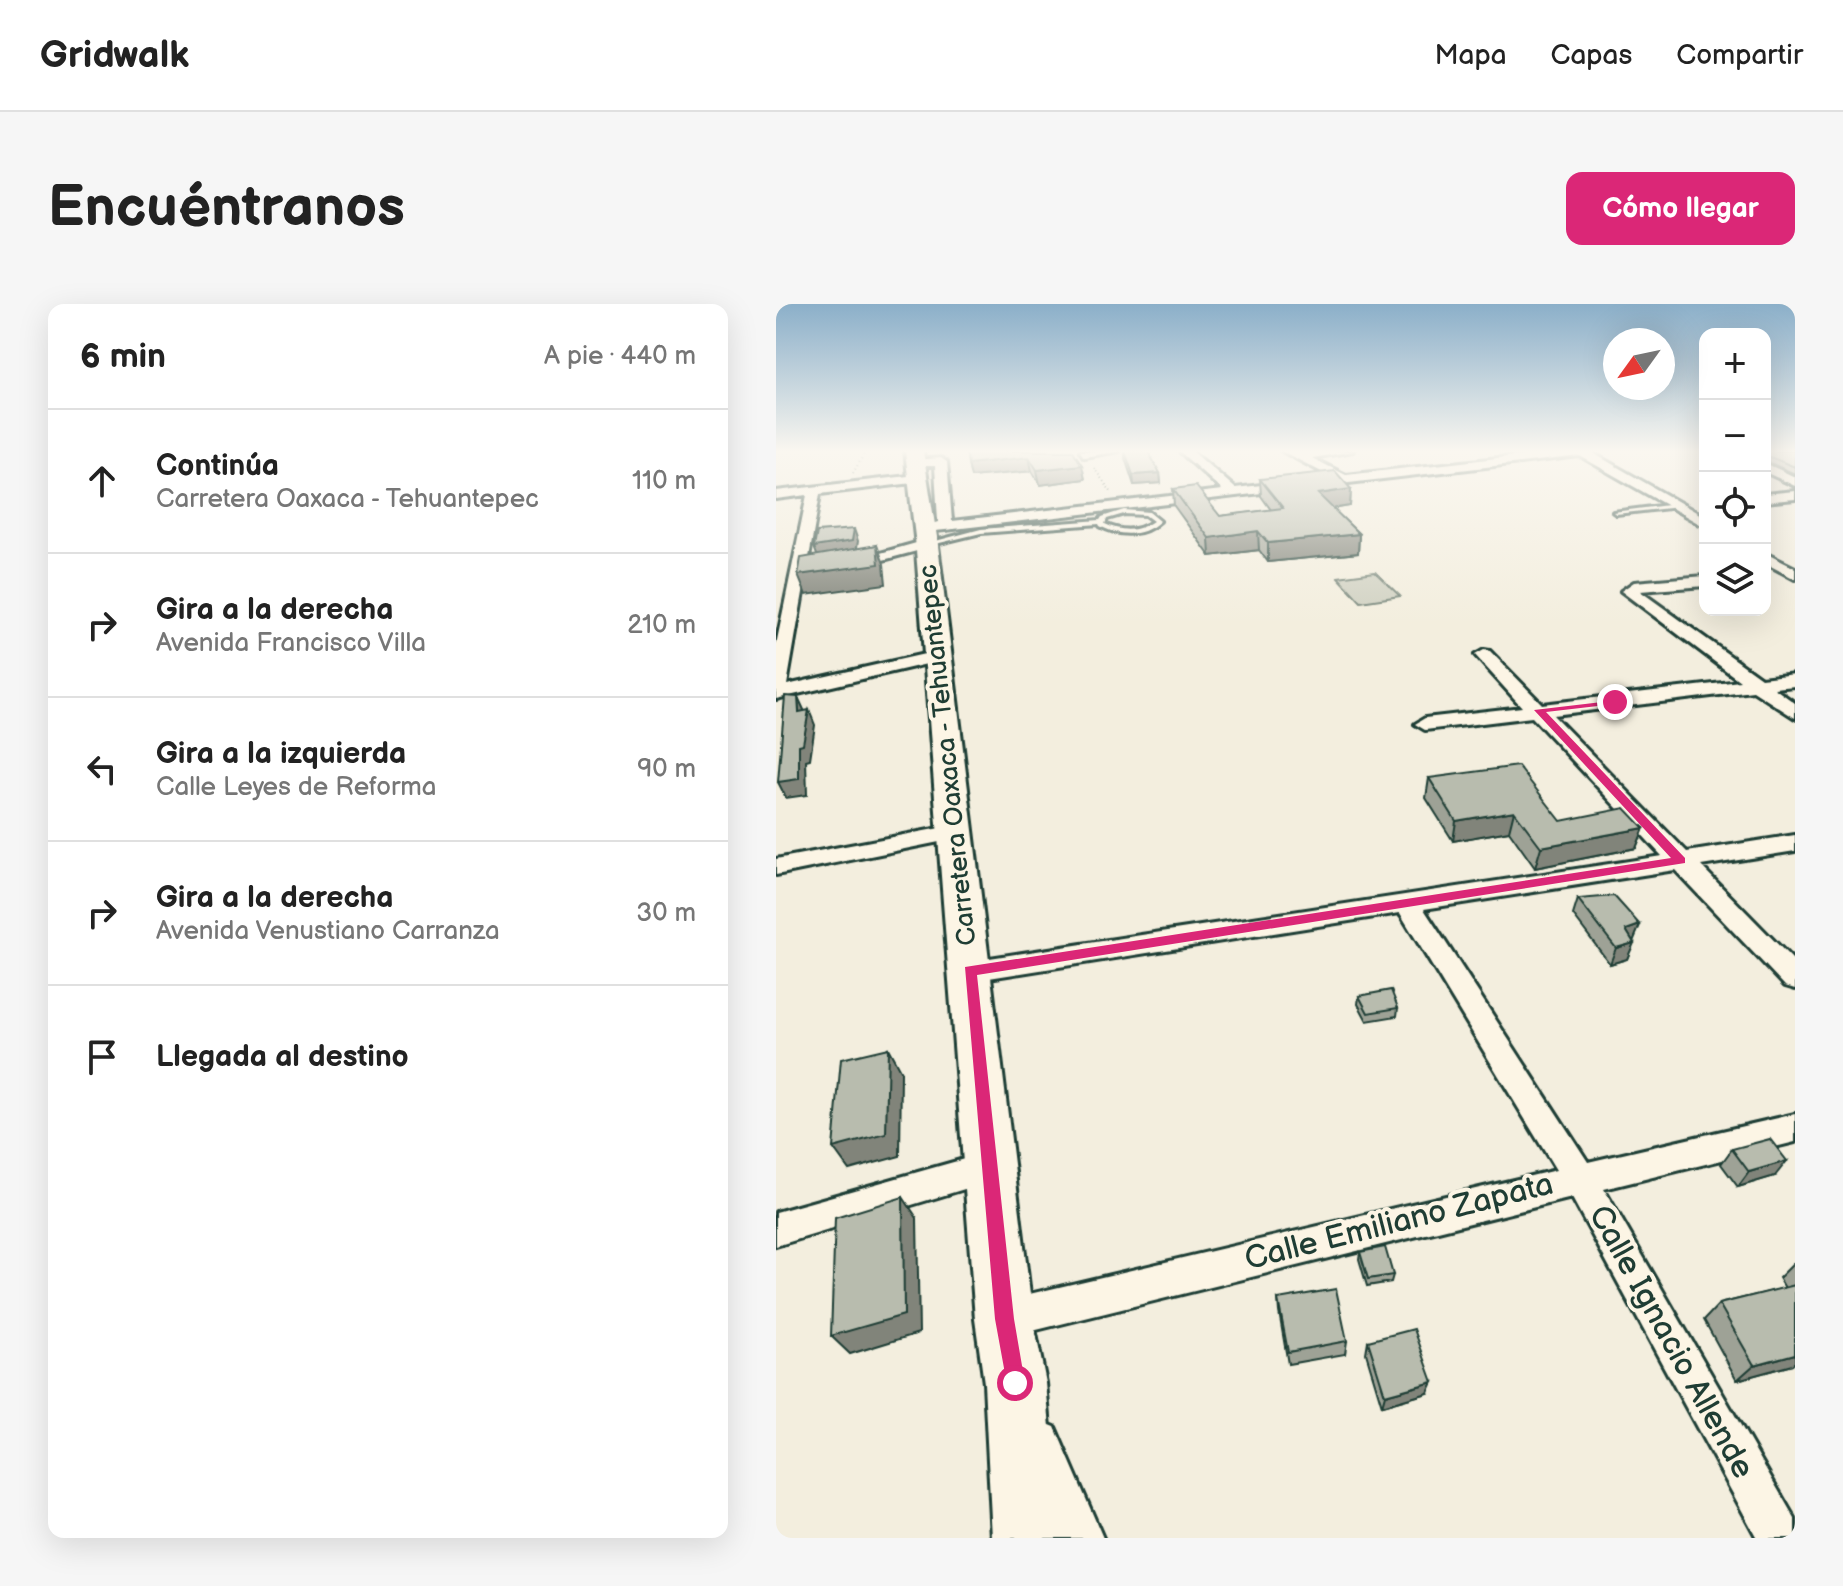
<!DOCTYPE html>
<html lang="es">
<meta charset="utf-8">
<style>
:root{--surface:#fff;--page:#f6f6f6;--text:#222;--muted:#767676;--line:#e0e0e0;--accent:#db2777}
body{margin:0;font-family:"Balsamiq Sans",sans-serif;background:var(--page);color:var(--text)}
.controls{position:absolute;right:24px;top:24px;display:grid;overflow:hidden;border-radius:16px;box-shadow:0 8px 32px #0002}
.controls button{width:72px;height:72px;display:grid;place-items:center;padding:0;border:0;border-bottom:2px solid var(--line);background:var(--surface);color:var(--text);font:40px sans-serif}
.compass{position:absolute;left:827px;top:24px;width:72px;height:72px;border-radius:50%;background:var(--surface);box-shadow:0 8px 32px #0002;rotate:237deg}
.stop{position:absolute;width:24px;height:24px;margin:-18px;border:6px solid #db2777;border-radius:50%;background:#fff}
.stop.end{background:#db2777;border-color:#fff;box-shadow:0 2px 8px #0008}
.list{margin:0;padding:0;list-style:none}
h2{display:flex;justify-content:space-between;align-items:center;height:104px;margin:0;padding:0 32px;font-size:34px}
h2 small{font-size:26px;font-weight:400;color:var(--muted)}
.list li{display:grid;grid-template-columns:52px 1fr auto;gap:24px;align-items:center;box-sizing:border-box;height:144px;padding:0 32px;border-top:2px solid var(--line)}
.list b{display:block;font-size:30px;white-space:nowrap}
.list p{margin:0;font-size:26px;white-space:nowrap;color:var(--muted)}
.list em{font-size:26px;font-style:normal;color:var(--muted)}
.icon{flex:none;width:44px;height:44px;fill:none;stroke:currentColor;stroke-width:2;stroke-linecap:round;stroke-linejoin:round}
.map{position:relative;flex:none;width:1019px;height:1234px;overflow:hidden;border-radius:16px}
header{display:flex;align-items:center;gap:48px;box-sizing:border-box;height:112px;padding:0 40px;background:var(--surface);border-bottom:2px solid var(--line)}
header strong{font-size:38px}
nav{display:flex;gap:44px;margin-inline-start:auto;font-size:28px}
.intro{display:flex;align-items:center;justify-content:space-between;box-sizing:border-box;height:192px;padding:0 48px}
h1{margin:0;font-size:56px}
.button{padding:20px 36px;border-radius:16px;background:var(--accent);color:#fff;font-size:28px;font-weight:700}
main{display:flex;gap:48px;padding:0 48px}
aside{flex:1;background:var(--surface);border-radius:16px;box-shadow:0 8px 32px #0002}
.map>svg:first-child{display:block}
.green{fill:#d0d1c2;stroke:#78877b;stroke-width:2}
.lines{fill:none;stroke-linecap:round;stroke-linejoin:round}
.service-casing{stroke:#1f3d34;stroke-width:6}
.minor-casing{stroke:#1f3d34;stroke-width:6}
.primary-casing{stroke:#1f3d34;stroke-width:6}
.path{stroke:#1f3d34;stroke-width:2;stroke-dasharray:1 3;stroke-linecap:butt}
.service{fill:#fcf5e5;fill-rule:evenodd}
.minor{fill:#fcf5e5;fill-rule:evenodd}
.primary{fill:#fcf5e5;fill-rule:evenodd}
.wall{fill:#9ea296;stroke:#1f3d34;stroke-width:2}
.shaded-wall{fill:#81847a;stroke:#1f3d34;stroke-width:2}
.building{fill:#b8bcae;stroke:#1f3d34;stroke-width:2}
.route{fill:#db2777}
.labels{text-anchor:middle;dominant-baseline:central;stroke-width:8;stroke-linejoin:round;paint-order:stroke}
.street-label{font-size:26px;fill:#1f3d34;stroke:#fcf5e5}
.near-street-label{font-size:32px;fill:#1f3d34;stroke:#fcf5e5}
</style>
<header>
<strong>Gridwalk</strong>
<nav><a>Mapa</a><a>Capas</a><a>Compartir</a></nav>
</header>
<div class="intro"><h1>Encuéntranos</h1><a class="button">Cómo llegar</a></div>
<main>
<aside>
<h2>6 min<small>A pie · 440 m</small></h2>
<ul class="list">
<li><svg class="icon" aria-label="ahead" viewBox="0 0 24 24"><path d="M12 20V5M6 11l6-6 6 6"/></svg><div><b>Continúa</b><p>Carretera Oaxaca - Tehuantepec</p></div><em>110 m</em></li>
<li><svg class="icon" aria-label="right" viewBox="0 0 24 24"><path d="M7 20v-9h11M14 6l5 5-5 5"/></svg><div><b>Gira a la derecha</b><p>Avenida Francisco Villa</p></div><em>210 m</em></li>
<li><svg class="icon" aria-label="left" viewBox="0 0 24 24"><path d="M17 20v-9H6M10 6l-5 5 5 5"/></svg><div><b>Gira a la izquierda</b><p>Calle Leyes de Reforma</p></div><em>90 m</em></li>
<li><svg class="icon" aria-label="right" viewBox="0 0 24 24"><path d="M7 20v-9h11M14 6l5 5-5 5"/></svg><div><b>Gira a la derecha</b><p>Avenida Venustiano Carranza</p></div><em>30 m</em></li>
<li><svg class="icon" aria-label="arrive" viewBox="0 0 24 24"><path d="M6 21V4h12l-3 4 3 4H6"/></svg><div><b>Llegada al destino</b></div></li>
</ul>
</aside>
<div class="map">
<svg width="1019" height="1234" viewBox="0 0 1019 1234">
<rect width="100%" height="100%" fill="#f3eede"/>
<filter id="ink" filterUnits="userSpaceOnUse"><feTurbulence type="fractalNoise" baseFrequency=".0125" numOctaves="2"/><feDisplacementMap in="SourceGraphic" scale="16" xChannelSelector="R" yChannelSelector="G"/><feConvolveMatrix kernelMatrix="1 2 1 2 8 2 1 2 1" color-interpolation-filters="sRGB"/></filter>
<g filter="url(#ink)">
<path class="green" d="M 599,268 L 624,292 L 585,298 L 562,273 Z"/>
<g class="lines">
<g class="service-casing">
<path id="service" d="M 900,200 L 902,203 L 840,210 L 837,208 Z
M 348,206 L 373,208 L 384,217 C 367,233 344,233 324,222 L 323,220 L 205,229 L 151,242 L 148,240 L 205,225 L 324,216 L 326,213 ZM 348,210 L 369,211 L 377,217 C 362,228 346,228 329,220 L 331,215 Z"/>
</g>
<g class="minor-casing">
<path id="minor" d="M 304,147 L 343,147 L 308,153 Z
M 403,147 L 416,147 L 459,184 L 555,173 L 506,147 L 577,147 L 536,154 L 570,171 L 784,147 L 819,147 L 817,149 L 929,213 L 929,223 L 804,152 L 169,226 L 149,228 L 142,224 L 162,218 L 159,162 L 136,162 L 136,156 L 165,154 L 171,158 L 176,217 L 446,186 Z
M 989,159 L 1019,173 L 1019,182 L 989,168 Z
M 141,171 L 145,172 L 145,178 L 44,190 L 11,381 L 162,347 L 171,352 L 168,356 L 0,395 L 0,341 L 31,191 L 0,195 L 0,187 Z
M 1019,187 L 1019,195 L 989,198 L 989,190 Z
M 151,236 L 156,237 L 156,243 L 73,265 L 65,260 Z
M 989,249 L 1019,264 L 1019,275 L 989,259 Z
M 929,272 L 929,282 L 864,287 L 985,374 L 1019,370 L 1019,382 L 998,384 L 1019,399 L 1019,414 L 977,387 L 777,411 L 911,548 L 1019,531 L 1019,547 L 925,562 L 1019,658 L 1019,685 L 1009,682 L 899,566 L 648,605 L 812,858 L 1019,810 L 1019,838 L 828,885 L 1019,1215 L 1019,1234 L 981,1234 L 796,894 L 228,1034 L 215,1028 L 209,1015 L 215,1002 L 228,996 L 780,866 L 624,609 L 194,677 L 184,674 L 180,667 L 184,660 L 194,657 L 886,552 L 756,413 L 649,426 L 639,420 L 649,414 L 746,403 L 699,351 L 708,346 L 714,347 L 766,400 L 964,377 L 845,287 L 858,278 Z
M 180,521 L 192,528 L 188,533 L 0,571 L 0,555 Z
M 213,848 L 225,852 L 230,863 L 225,874 L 0,942 L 0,908 Z
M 264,1117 L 279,1123 L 327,1234 L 283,1234 L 243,1138 L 249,1123 Z"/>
</g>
<g class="primary-casing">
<path id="primary" d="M 129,147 L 147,147 L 161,233 L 257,1015 L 270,1079 L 284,1234 L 216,1234 L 208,1079 L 199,1015 L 139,233 Z"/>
</g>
<path class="path" d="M 318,164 L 336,189
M 77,169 L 90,147"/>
<use href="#service" class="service"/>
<use href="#minor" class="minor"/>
<use href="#primary" class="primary"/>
</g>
<path class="wall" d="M 297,147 L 309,175 L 264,181 L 256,167 L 195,173 L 192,160 Z
M 349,147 L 384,169 L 385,179 L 358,181 L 349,154 Z
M 989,147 L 1019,147 L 1019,170 L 989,157 Z
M 484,175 L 575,185 L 574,202 L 557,205 L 583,230 L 582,249 L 492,258 L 483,246 L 434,252 L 398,202 L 397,185 L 444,212 L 495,206 L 485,192 Z
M 653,474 L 785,517 L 868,524 L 860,544 L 759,564 L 733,527 L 677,537 L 650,494 Z
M 802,595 L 857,638 L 851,655 L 834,660 L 797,611 Z
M 583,692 L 622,704 L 621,712 L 591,717 L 582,700 Z
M 956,845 L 999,872 L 962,883 L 945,860 Z
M 584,948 L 617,971 L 615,978 L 591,982 L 583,955 Z
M 1019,958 L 1019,1058 L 1016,1061 L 961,1076 L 928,1016 L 943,1000 L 1009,984 L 1003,974 Z
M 502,995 L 571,1037 L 569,1050 L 512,1060 L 503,1008 Z
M 592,1037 L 652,1089 L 606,1102 L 590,1049 Z"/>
<path class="shaded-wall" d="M 253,153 L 256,167 L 195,173 L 192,160 Z
M 306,161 L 309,175 L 264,181 L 261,166 Z
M 384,169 L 385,179 L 358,181 L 357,171 Z
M 575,185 L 574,202 L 541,207 L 542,190 Z
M 78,225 L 82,237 L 80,250 L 43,256 L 38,243 Z
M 482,227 L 483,246 L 434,252 L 433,234 Z
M 583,230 L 582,249 L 492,258 L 492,239 Z
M 101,241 L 108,260 L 110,280 L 30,291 L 22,271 Z
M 22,393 L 29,408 L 23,408 Z
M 33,406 L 39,421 L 34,455 L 30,456 L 31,491 L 10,494 L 2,478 L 23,441 Z
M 738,507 L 733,527 L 677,537 L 680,517 Z
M 868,524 L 860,544 L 759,564 L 765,543 Z
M 864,621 L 857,638 L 850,626 Z
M 858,639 L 851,655 L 834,660 L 840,644 Z
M 112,744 L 125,768 L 124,852 L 73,866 L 57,844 Z
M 1011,857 L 999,872 L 962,883 L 973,868 Z
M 127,893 L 141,914 L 143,1029 L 74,1050 L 55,1032 Z
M 1019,1050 L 1019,1058 L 1016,1061 L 961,1076 L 978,1061 Z
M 657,1078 L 652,1089 L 606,1102 L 609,1091 Z"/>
<path class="building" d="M 190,147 L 297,147 L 306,161 L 261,166 L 253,153 L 192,160 Z
M 349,147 L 372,147 L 384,169 L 357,171 Z
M 989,147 L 1019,147 L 1019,163 L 989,151 Z
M 559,167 L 575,185 L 542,190 L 583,230 L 492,239 L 482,227 L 433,234 L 397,185 L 420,182 L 444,212 L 507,204 L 484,175 Z
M 78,225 L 76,237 L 38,243 L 41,228 Z
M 101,241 L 103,260 L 22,271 L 25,254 Z
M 9,392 L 22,393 L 23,408 L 33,406 L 27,440 L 23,441 L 23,475 L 2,478 Z
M 742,462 L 785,517 L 849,504 L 868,524 L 765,543 L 738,507 L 680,517 L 653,474 Z
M 838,592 L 864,621 L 850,626 L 858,639 L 840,644 L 802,595 Z
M 615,686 L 622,704 L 592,709 L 583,692 Z
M 112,744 L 110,830 L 57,844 L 65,755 Z
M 994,835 L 1011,857 L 973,868 L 956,845 Z
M 127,893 L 128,1011 L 55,1032 L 59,914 Z
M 609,943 L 617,971 L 592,975 L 584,948 Z
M 1019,981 L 1019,1050 L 978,1061 L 943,1000 Z
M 560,985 L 571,1037 L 512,1048 L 502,995 Z
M 638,1025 L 657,1078 L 609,1091 L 592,1037 Z"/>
</g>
<linearGradient id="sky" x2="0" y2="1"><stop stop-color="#8bafc9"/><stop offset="0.46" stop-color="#faf7f0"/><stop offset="1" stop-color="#faf7f0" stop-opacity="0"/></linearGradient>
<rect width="1019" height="320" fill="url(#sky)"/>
<path class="route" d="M 843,396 L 839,400 L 770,408 L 909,554 L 909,559 L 201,671 L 238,1015 L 249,1079 L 246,1086 L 239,1089 L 232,1086 L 219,1015 L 189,663 L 895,554 L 758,406 Z"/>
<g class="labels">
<g class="street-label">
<text transform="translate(172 451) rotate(-96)">Carretera Oaxaca - Tehuantepec</text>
</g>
<g class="near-street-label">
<text transform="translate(623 918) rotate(-14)">Calle Emiliano Zapata</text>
<text transform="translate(895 1038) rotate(61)">Calle Ignacio Allende</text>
</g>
</g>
</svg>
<div class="controls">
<button>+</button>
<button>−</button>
<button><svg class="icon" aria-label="locate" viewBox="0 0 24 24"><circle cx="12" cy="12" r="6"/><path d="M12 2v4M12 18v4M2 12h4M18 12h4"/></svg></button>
<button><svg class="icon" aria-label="layers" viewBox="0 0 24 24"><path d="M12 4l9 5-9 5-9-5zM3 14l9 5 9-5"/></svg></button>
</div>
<svg class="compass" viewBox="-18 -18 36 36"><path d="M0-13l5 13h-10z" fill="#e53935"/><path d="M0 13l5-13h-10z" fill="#767676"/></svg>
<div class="stop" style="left:239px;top:1079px"></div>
<div class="stop end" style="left:839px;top:398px"></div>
</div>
</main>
